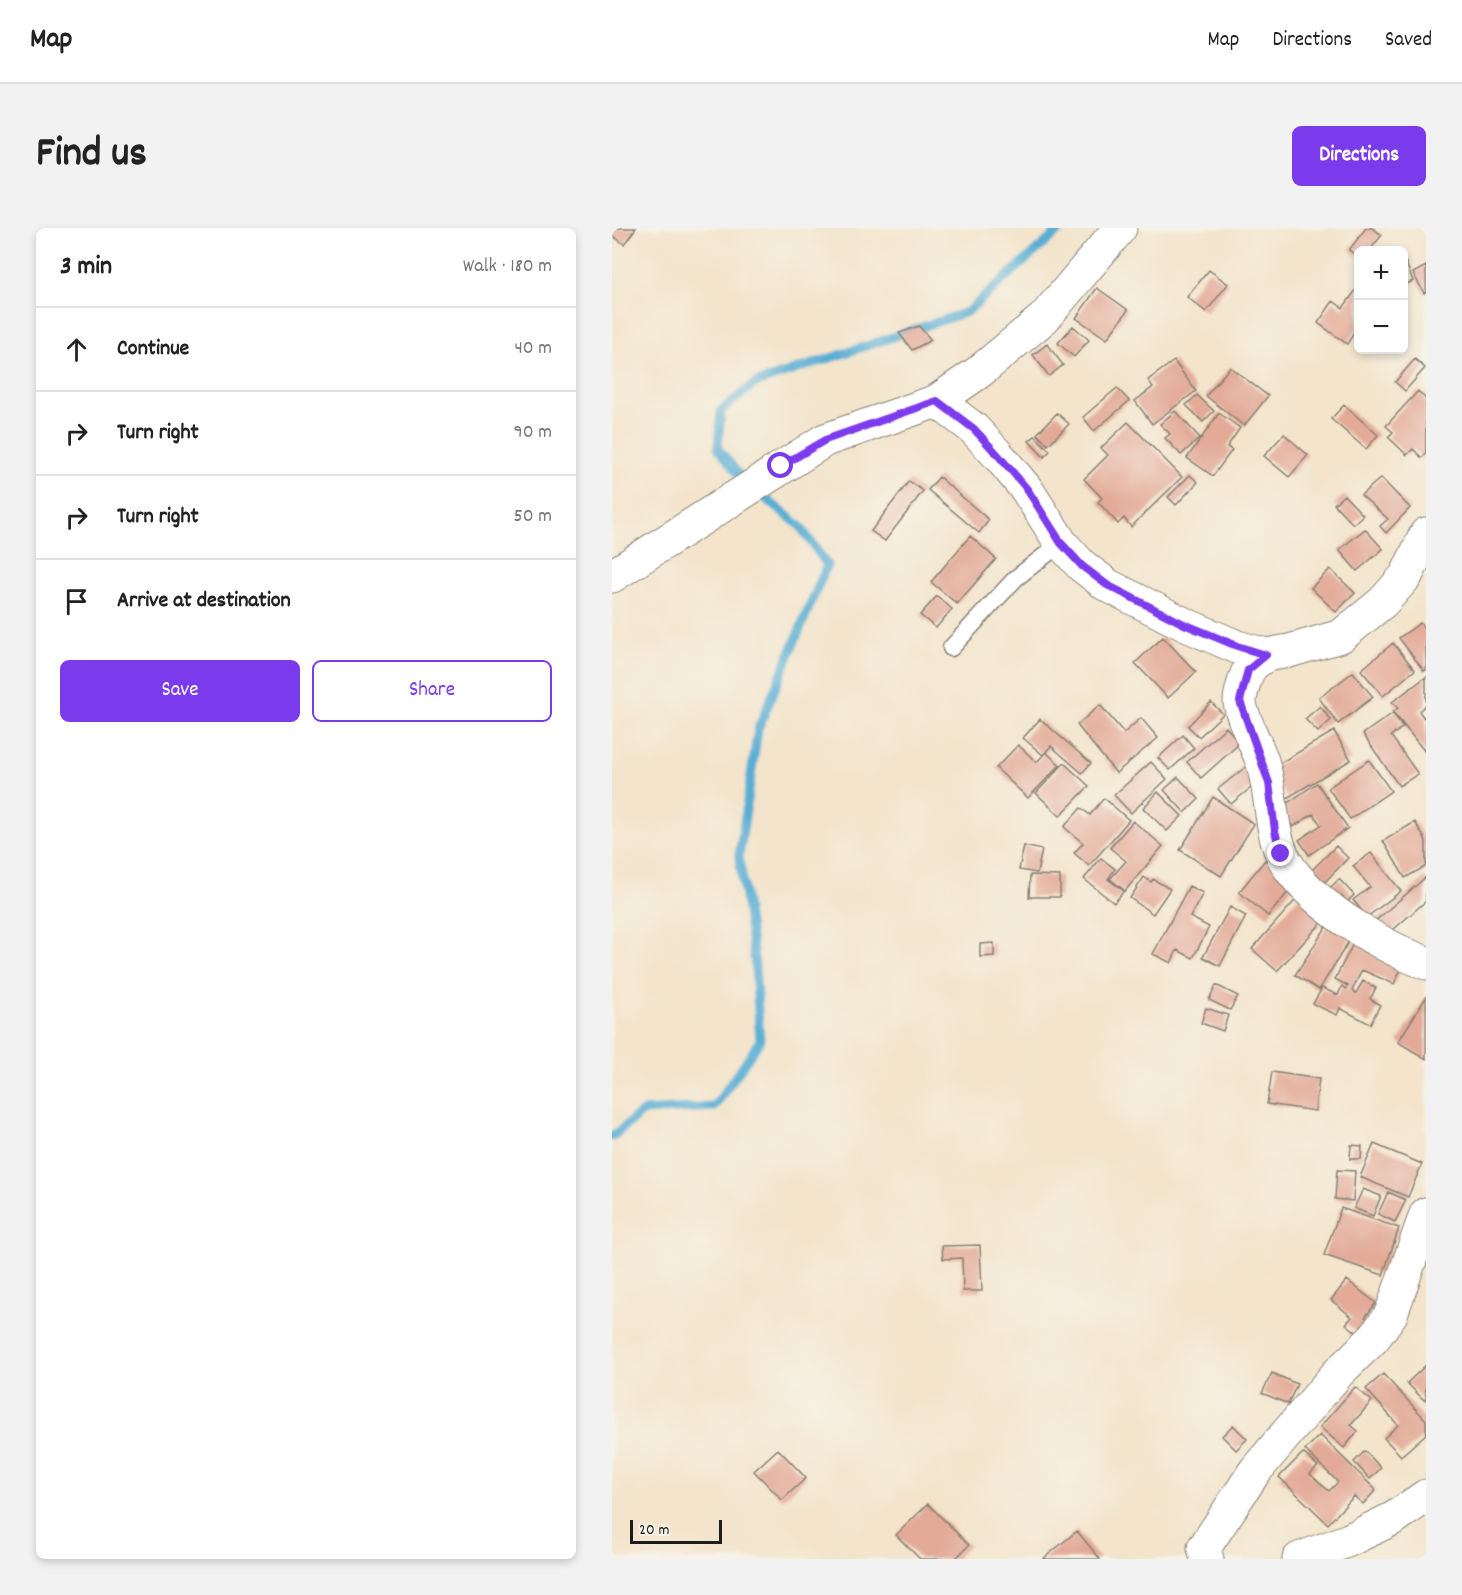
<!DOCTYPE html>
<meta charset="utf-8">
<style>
:root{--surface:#fff;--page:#f2f2f2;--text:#222;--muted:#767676;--line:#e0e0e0;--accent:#7c3aed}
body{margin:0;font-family:Dekko,sans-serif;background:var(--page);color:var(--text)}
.controls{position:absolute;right:18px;top:18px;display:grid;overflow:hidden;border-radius:9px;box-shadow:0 3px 9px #0003}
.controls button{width:54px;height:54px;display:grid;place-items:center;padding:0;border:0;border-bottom:2px solid var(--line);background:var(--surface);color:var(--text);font:30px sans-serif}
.scale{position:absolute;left:18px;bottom:15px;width:92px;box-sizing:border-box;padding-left:6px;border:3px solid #1c1c1c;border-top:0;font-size:16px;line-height:21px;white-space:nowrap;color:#1c1c1c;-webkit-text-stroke:4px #f7f3e8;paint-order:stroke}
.stop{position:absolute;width:18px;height:18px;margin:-14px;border:4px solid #7c3aed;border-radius:50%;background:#fff}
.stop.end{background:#7c3aed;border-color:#fff;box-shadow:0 2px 6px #0008}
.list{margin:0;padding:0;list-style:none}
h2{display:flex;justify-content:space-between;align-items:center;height:78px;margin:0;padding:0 24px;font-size:26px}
h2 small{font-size:20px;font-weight:400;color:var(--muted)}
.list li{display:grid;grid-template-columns:39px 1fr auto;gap:18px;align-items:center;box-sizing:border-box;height:84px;padding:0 24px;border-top:2px solid var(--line)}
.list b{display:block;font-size:22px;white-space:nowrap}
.list em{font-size:20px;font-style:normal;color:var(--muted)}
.actions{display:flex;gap:12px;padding:18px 24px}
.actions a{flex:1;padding:14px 0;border:2px solid var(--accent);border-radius:9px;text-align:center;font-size:21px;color:var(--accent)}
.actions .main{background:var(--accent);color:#fff}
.icon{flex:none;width:33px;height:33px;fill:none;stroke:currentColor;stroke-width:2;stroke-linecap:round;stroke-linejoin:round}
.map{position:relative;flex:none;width:814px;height:1331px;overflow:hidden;border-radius:9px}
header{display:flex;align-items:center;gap:36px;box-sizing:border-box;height:84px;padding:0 30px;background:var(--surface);border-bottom:2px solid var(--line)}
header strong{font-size:28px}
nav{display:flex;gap:33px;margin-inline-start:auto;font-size:21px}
.intro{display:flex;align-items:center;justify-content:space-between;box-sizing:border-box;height:144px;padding:0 36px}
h1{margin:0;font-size:42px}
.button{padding:15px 27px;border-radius:9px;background:var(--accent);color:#fff;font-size:21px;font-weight:700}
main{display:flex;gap:36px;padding:0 36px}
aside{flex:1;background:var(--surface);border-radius:9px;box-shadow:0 3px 9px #0003}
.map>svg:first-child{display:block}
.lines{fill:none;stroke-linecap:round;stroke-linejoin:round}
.stream{stroke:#58add4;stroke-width:9}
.building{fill:#e3aa98}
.service-casing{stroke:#888074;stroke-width:19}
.minor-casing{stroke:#888074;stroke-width:35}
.service{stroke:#fff;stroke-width:16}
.minor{stroke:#fff;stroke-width:33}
.route{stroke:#7c3aed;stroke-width:8}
</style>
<header>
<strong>Map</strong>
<nav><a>Map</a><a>Directions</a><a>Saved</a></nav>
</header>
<div class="intro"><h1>Find us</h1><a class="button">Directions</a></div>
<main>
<aside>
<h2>3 min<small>Walk · 180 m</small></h2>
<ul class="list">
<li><svg class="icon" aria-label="ahead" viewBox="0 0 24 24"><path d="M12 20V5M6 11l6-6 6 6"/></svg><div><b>Continue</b></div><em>40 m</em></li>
<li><svg class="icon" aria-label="right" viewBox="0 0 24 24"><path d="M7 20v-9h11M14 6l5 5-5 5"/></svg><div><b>Turn right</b></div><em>90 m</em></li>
<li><svg class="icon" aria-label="right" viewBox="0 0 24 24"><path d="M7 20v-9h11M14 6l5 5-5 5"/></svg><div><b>Turn right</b></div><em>50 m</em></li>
<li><svg class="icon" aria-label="arrive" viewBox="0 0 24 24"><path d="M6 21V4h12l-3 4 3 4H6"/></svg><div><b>Arrive at destination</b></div></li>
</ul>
<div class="actions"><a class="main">Save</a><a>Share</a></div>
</aside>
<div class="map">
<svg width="814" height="1331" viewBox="0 0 814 1331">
<rect width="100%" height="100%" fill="#f7f3e8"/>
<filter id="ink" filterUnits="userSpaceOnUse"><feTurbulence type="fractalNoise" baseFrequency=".0167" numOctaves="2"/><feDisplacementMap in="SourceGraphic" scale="12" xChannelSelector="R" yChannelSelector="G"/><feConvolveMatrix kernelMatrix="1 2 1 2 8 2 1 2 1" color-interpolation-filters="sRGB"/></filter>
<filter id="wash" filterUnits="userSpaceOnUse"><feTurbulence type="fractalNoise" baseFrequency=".008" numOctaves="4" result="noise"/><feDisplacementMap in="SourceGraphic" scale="24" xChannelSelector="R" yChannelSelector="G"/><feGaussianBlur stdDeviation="1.35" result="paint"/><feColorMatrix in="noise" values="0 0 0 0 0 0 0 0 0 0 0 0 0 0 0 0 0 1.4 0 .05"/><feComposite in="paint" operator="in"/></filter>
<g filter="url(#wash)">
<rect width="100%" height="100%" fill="#f3e4cb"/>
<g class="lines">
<path class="stream" d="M 0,909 L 32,883 L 102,879 L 148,813 L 143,737 L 127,628 L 146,501 L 215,337 L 188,298 L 132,253 L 106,220 L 109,182 L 144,155 L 355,84 L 450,0"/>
</g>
<g id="blocks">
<path class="building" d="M 0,0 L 24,0 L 12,16 L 0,7 Z
M 754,0 L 760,0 L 770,7 L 758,22 L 746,22 L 746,29 L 737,22 Z
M 792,30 L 801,53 L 792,57 Z
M 814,38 L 814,64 L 812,65 L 801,45 Z
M 597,42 L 616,56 L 594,84 L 575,69 Z
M 746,59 L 746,99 L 735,116 L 706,95 L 721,73 L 731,80 Z
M 485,60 L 516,82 L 495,111 L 464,90 Z
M 307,98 L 319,112 L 300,122 L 287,105 Z
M 461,98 L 477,112 L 462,129 L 446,115 Z
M 435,116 L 451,137 L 437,148 L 421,127 Z
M 803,131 L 813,140 L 793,163 L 783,154 Z
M 562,133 L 584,163 L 540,196 L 523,173 L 541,159 L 536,152 Z
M 618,139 L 656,168 L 632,198 L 594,168 Z
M 505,160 L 517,173 L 482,203 L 471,189 Z
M 806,163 L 814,171 L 814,225 L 810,230 L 801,221 L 795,227 L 776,209 L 781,204 L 774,198 Z
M 585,167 L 602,183 L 591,194 L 574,177 Z
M 732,177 L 766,207 L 754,221 L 719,191 Z
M 563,183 L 588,210 L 569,227 L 553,210 L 558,206 L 548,196 Z
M 445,185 L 457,196 L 436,217 L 425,206 Z
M 607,185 L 628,200 L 615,219 L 620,222 L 601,248 L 575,230 Z
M 516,194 L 570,249 L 519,299 L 512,290 L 506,296 L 486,274 L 490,270 L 472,251 L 496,227 L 489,220 Z
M 672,206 L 696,227 L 677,249 L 652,228 Z
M 423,208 L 438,223 L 432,229 L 417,213 Z
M 578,247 L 586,254 L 564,277 L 556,269 Z
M 327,249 L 377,292 L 367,305 L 316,262 Z
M 769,250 L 798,280 L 774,305 L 768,298 L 776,291 L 749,267 Z
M 297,253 L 311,263 L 273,313 L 259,303 Z
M 732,267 L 751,287 L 741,296 L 722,276 Z
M 753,301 L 771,321 L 745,343 L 727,322 Z
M 358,308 L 384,331 L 345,376 L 319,354 Z
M 718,341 L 743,365 L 724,384 L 699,360 Z
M 325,368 L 340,381 L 324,400 L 308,387 Z
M 808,395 L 814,403 L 814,442 L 812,443 L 787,410 Z
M 551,409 L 584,444 L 556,470 L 523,435 Z
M 781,415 L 803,442 L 771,468 L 749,442 Z
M 741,444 L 761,469 L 726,496 L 707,470 Z
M 814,449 L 814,477 L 807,483 L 812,490 L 814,488 L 814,525 L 781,484 L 786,480 L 780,474 Z
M 599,474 L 611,486 L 587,509 L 576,498 Z
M 488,477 L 512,505 L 529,490 L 546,510 L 504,545 L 465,497 Z
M 708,478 L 719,492 L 706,504 L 693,491 Z
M 781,485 L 791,499 L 779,508 L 806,546 L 787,558 L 751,506 Z
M 428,491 L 479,535 L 470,545 L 439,518 L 431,527 L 411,510 Z
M 614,499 L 628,515 L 589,550 L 575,534 Z
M 722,503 L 739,532 L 675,570 L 658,541 Z
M 571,507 L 582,520 L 558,542 L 546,530 Z
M 406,517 L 425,534 L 434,524 L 448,537 L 416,570 L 384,540 Z
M 757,532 L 779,563 L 738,591 L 716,560 Z
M 641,533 L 653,548 L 619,576 L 606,561 Z
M 539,534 L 555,551 L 519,585 L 502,567 Z
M 452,535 L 477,558 L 448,588 L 424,565 Z
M 566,549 L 587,571 L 573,585 L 552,562 Z
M 705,555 L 736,600 L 697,627 L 687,612 L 709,597 L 701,586 L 681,599 L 668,580 Z
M 546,564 L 570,588 L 555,603 L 531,580 Z
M 601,569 L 642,596 L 609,648 L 568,622 Z
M 492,570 L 517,592 L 477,638 L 462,625 L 471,615 L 452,599 L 469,580 L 478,587 Z
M 521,593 L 551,618 L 513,663 L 498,651 L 514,633 L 498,620 Z
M 803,594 L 814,613 L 814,638 L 793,650 L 771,613 Z
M 412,618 L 430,622 L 425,645 L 407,642 Z
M 724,618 L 736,630 L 710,657 L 697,645 Z
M 759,625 L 789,663 L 755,689 L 741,672 L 758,659 L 741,638 Z
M 489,630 L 503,641 L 496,651 L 512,663 L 502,675 L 472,651 Z
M 653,632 L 683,656 L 656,688 L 627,664 Z
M 418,647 L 448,648 L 448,669 L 417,669 Z
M 532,649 L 539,654 L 541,651 L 558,661 L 541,686 L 518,670 Z
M 814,649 L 814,673 L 774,708 L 762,694 Z
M 727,651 L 742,667 L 727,682 L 712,666 Z
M 577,658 L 591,665 L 578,689 L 597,699 L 581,730 L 565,722 L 559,735 L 541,726 Z
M 688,667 L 714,690 L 665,743 L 640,721 Z
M 618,679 L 634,688 L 608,738 L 591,729 Z
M 718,693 L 740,708 L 707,762 L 683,747 Z
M 743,712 L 792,735 L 782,756 L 750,742 L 740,763 L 744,765 L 751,753 L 764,760 L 758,771 L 768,777 L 758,796 L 728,780 L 725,787 L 701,776 L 710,760 L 726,767 L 730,758 L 734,761 L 736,758 L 723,751 Z
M 382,715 L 382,728 L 368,729 L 368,716 Z
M 604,757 L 626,768 L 618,782 L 597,772 Z
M 814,769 L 814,831 L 786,814 Z
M 594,780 L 616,787 L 611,803 L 589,795 Z
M 660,844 L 707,851 L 703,883 L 655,876 Z
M 762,916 L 810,936 L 796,969 L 748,949 Z
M 739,917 L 750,918 L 749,931 L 738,931 Z
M 725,942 L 743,943 L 741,973 L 723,971 Z
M 751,961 L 769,968 L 761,988 L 742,980 Z
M 776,964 L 794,972 L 783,994 L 766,986 Z
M 729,980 L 787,1000 L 771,1047 L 712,1027 Z
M 368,1017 L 370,1063 L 351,1063 L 350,1030 L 331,1031 L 330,1018 Z
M 735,1052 L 764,1075 L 753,1089 L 758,1094 L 747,1106 L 734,1096 L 740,1089 L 719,1072 Z
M 814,1137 L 814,1171 L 812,1172 L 795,1155 Z
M 660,1145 L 685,1156 L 676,1176 L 650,1165 Z
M 771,1146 L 814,1192 L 814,1206 L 789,1228 L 772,1210 L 786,1197 L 754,1161 Z
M 743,1159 L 760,1173 L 739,1197 L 746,1203 L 732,1220 L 708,1199 Z
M 621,1197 L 635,1211 L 624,1222 L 610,1208 Z
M 708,1207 L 764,1262 L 751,1276 L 742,1268 L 716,1296 L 667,1249 L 691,1225 L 706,1238 L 698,1246 L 717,1263 L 726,1254 L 693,1222 Z
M 166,1221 L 194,1250 L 170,1272 L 142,1243 Z
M 753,1223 L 769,1240 L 758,1251 L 742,1234 Z
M 316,1276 L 357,1317 L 343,1331 L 308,1331 L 284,1307 Z
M 465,1303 L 488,1331 L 431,1331 Z"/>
</g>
</g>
<g filter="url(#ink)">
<use href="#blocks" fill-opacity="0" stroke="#888074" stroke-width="1.5"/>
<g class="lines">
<g class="service-casing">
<path id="service" d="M 339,420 L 404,350 L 449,315"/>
</g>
<g class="minor-casing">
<path id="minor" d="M 325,173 L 362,201 L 386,227 L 415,262 L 449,315 L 470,338 L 495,357 L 572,396 L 625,419 L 654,427 L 677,423 L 729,408 L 771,374 L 794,348 L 814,306
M 0,348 L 213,212 L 325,173 L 367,144 L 432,90 L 508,0
M 654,427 C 649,431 640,436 637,442 C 634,445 628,468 628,473 C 628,486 645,518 650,533 C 662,569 656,611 679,642 C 709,682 769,718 814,735
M 595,1331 L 592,1320 L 643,1243 L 726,1145 L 761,1111 L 779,1086 L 814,986
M 687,1331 L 737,1312 L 782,1290 L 814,1268"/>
</g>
<use href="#service" class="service"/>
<use href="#minor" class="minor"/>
</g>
</g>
<g class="lines" filter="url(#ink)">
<path class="route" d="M 169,238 L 213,212 L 325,173 L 362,201 L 386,227 L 415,261 L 449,315 L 470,338 L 495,357 L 572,396 L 625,418 L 654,427 L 636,442 L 628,473 L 657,555 L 663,603 L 669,626"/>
</g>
</svg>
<div class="controls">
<button>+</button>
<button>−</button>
</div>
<div class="scale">20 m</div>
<div class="stop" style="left:169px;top:238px"></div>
<div class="stop end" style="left:669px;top:626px"></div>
</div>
</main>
